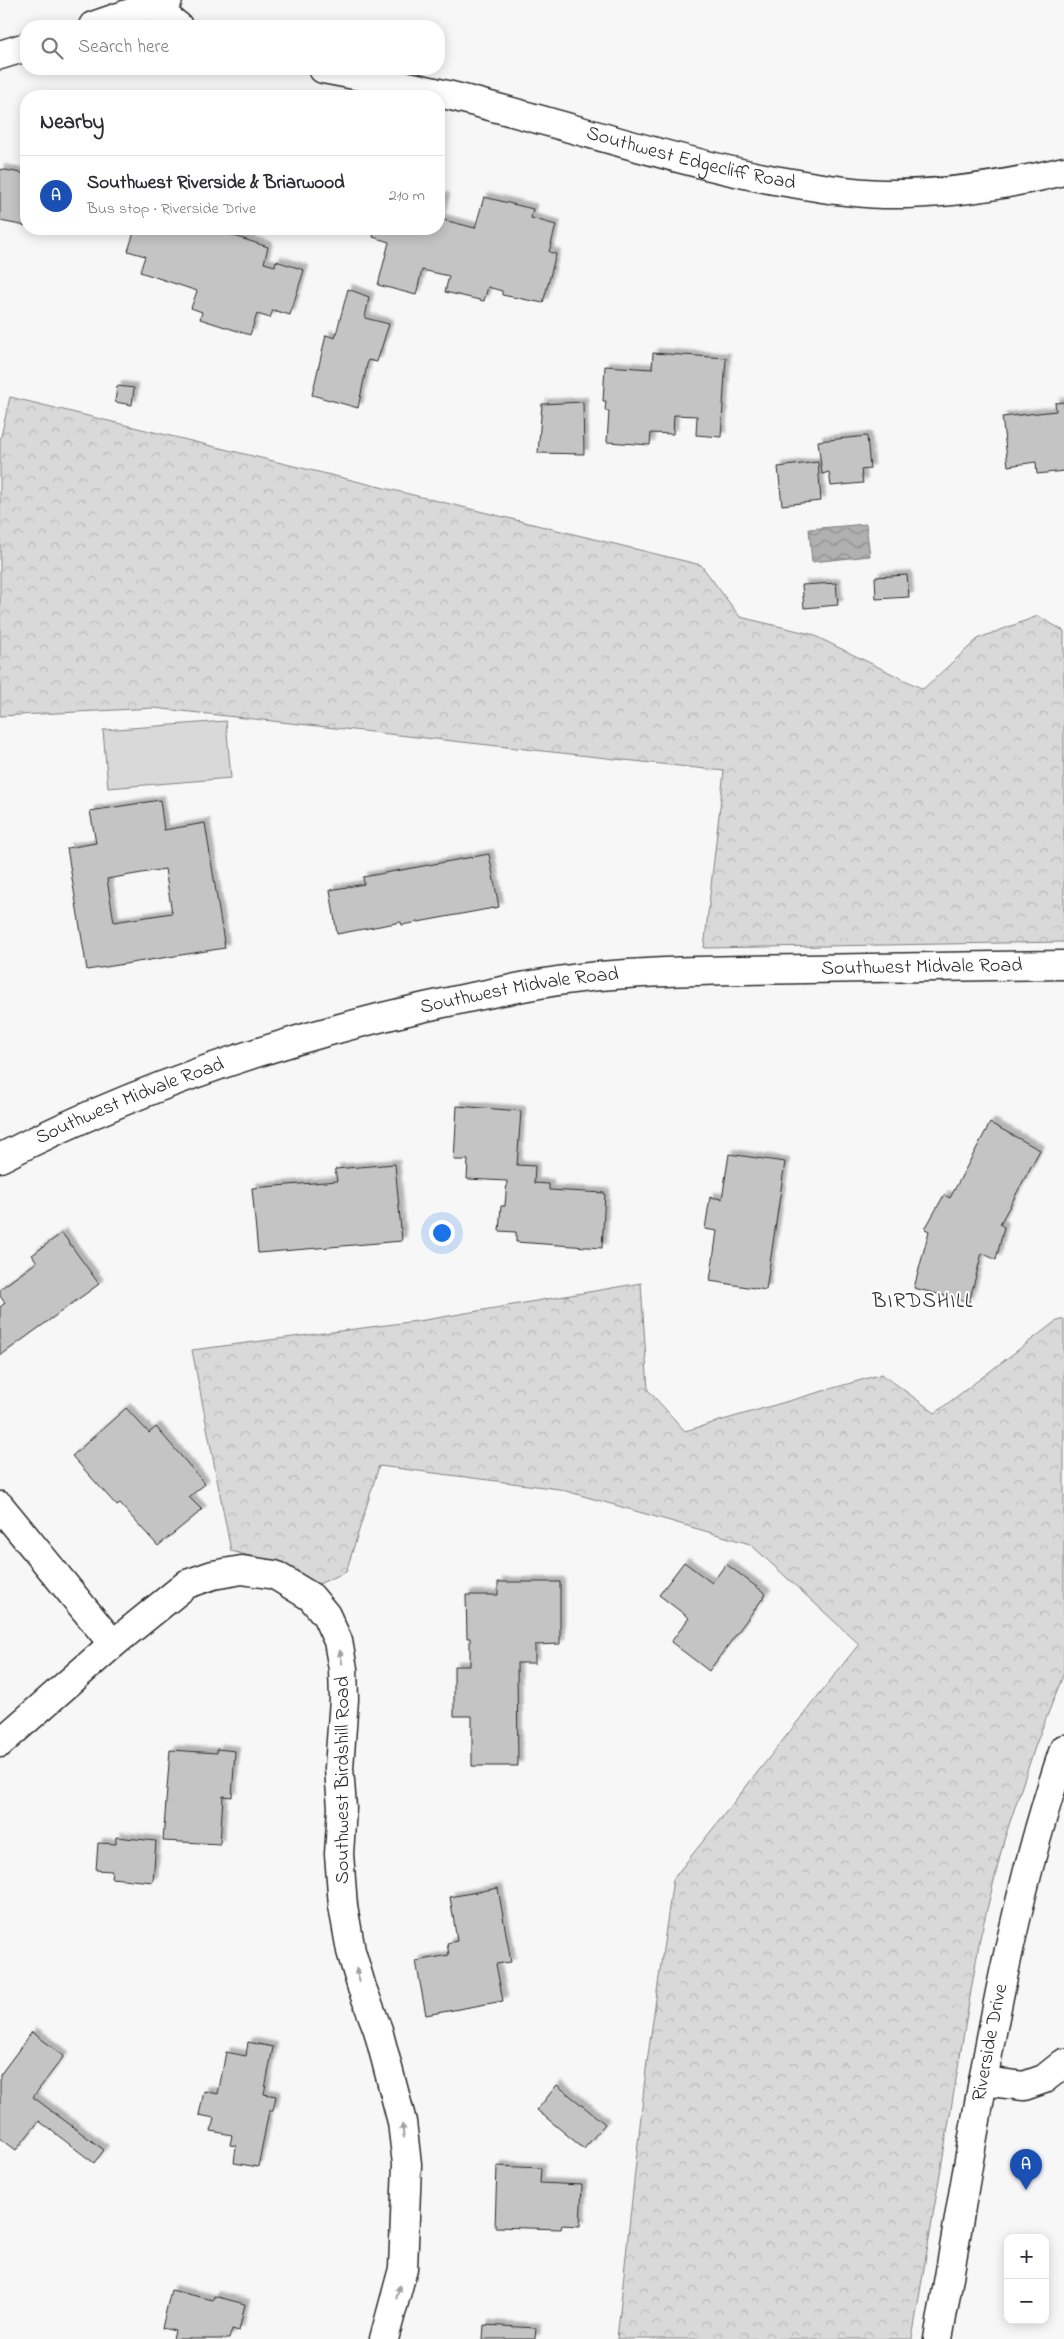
<!DOCTYPE html>
<meta charset="utf-8">
<style>
:root{--surface:#fff;--page:#f2f2f3;--text:#2b2b33;--muted:#7c7c81;--line:#e1e1e2;--accent:#111827}
body{margin:0;font-family:"Indie Flower",sans-serif;background:var(--page);color:var(--text)}
.controls{position:absolute;right:15px;bottom:15px;display:grid;overflow:hidden;border-radius:10px;box-shadow:0 2px 12px #0003}
.controls button{width:45px;height:45px;display:grid;place-items:center;padding:0;border:0;border-bottom:1px solid var(--line);background:var(--surface);color:var(--text);font:25px sans-serif}
.you{position:absolute;left:441px;top:1232px;width:18px;height:18px;margin:-12px;border:4px solid #fff;border-radius:50%;background:#1a73e8;box-shadow:0 0 0 8px #1a73e833}
.badge{display:grid;place-items:center;width:32px;height:32px;border-radius:50%;background:var(--accent);color:#fff;font-size:16px;font-weight:700}
.pin{position:absolute;translate:-50% -41px;filter:drop-shadow(0 1px 2px #0008)}
.pin::after{content:'';position:absolute;top:26px;width:18px;height:15px;background:inherit;clip-path:polygon(0 0,100% 0,50% 100%)}
.list{margin:0;padding:0;list-style:none}
h2{display:flex;justify-content:space-between;align-items:center;height:65px;margin:0;padding:0 20px;font-size:21px}
h2 small{font-size:16px;font-weight:400;color:var(--muted)}
.list li{display:grid;grid-template-columns:32px 1fr auto;gap:15px;align-items:center;box-sizing:border-box;height:80px;padding:0 20px;border-top:1px solid var(--line)}
.list b{display:block;font-size:19px;white-space:nowrap}
.list p{margin:0;font-size:16px;white-space:nowrap;color:var(--muted)}
.list em{font-size:16px;font-style:normal;color:var(--muted)}
.icon{flex:none;width:28px;height:28px;fill:none;stroke:currentColor;stroke-width:2;stroke-linecap:round;stroke-linejoin:round}
.map{position:relative;flex:none;width:1064px;height:2339px;overflow:hidden}
.search{position:absolute;background:var(--surface);box-shadow:0 2px 12px #0003;left:20px;top:20px;width:425px;height:55px;display:flex;align-items:center;gap:12px;box-sizing:border-box;padding:0 18px;border-radius:20px;color:var(--muted);font-size:19px}
.panel{position:absolute;background:var(--surface);box-shadow:0 2px 12px #0003;left:20px;top:90px;width:425px;height:145px;border-radius:20px}
.map>svg:first-child{display:block}
.forest{fill:url(#forest-crowns);stroke:#828282}
.park{fill:#d9d9d9;stroke:#828282}
.water{fill:url(#water-waves);stroke:#7b7b7b}
.building{fill:#c4c4c4;stroke:#2b2b2b;fill-rule:evenodd;filter:url(#shadow)}
.lines{fill:none;stroke-linecap:round;stroke-linejoin:round}
.minor-casing{stroke:#2b2b2b;stroke-width:31}
.primary-casing{stroke:#2b2b2b;stroke-width:31}
.minor{stroke:#fff;stroke-width:28}
.primary{stroke:#fff;stroke-width:28}
.oneway{fill:#a0a0a0}
.labels{text-anchor:middle;dominant-baseline:central;stroke-width:4;stroke-linejoin:round;paint-order:stroke}
.street-label{font-size:20px;fill:#2b2b2b;stroke:#fff}
.neighbourhood-label{font-size:21px;letter-spacing:1px;fill:#2b2b2b;stroke:#fff}
</style>
<div class="map">
<svg width="1064" height="2339" viewBox="0 0 1064 2339">
<defs>
<pattern id="forest-crowns" width="20" height="18" patternUnits="userSpaceOnUse" patternTransform="scale(1.25)"><rect width="20" height="18" fill="#d9d9d9"/><path d="M2 6a3 3 0 1 1 6 0M12 15a3 3 0 1 1 6 0" fill="none" stroke="#bababa"/></pattern>
<pattern id="water-waves" width="16" height="10" patternUnits="userSpaceOnUse" patternTransform="scale(1.25)"><rect width="16" height="10" fill="#b0b0b0"/><path d="M0 5q4-4 8 0t8 0" fill="none" stroke="#8f8f8f"/></pattern>
<filter id="shadow"><feDropShadow dx="4.5" dy="-4.5" stdDeviation="1" flood-color="#0004"/></filter>
</defs>
<rect width="100%" height="100%" fill="#f7f7f7"/>
<filter id="ink" filterUnits="userSpaceOnUse"><feTurbulence type="fractalNoise" baseFrequency=".02" numOctaves="2"/><feDisplacementMap in="SourceGraphic" scale="10" xChannelSelector="R" yChannelSelector="G"/><feConvolveMatrix kernelMatrix="1 2 1 2 8 2 1 2 1" color-interpolation-filters="sRGB"/></filter>
<g filter="url(#ink)">
<path class="forest" d="M 10,397 L 701,565 L 740,617 L 811,634 L 923,689 L 979,638 L 1038,616 L 1064,631 L 1064,942 L 704,948 L 724,771 L 154,708 L 0,716 L 0,440 Z
M 641,1283 L 648,1390 L 685,1431 L 882,1374 L 935,1413 L 1055,1322 L 1064,1319 L 1064,1673 L 1036,1744 L 1004,1840 L 980,1938 L 912,2339 L 617,2339 L 646,2069 L 673,1879 L 859,1644 L 750,1544 L 559,1489 L 379,1466 L 346,1572 L 314,1586 L 288,1566 L 231,1551 L 192,1350 L 425,1320 Z"/>
<path class="park" d="M 226,721 L 231,778 L 108,788 L 103,730 Z"/>
<path class="water" d="M 866,524 L 870,556 L 812,562 L 809,529 Z"/>
<path class="building" d="M 0,169 L 26,174 L 24,188 L 26,188 L 26,226 L 0,221 Z
M 439,196 L 445,198 L 440,219 L 475,228 L 484,197 L 533,209 L 531,218 L 556,225 L 549,252 L 556,254 L 543,303 L 502,295 L 502,291 L 488,287 L 484,301 L 445,292 L 449,276 L 422,270 L 416,295 L 378,285 L 389,242 L 373,237 L 375,229 L 439,229 Z
M 135,229 L 154,231 L 155,229 L 223,229 L 222,232 L 268,247 L 264,263 L 275,266 L 276,261 L 304,270 L 290,315 L 273,310 L 270,318 L 257,314 L 250,335 L 200,319 L 202,312 L 191,308 L 197,291 L 140,272 L 145,256 L 128,251 Z
M 348,289 L 369,297 L 365,318 L 389,324 L 377,362 L 368,360 L 358,408 L 312,395 L 326,335 L 335,338 Z
M 653,353 L 726,358 L 721,437 L 696,435 L 697,416 L 674,415 L 673,434 L 651,433 L 650,445 L 607,442 L 609,411 L 605,411 L 606,401 L 603,401 L 605,366 L 652,369 Z
M 117,386 L 134,388 L 132,405 L 115,402 Z
M 583,402 L 584,454 L 538,453 L 542,404 Z
M 1064,402 L 1064,471 L 1037,474 L 1036,462 L 1008,466 L 1002,417 L 1056,411 L 1055,403 Z
M 867,436 L 870,469 L 861,470 L 863,483 L 831,486 L 829,472 L 822,474 L 818,441 Z
M 818,462 L 821,501 L 782,505 L 778,467 Z
M 907,575 L 909,597 L 876,599 L 875,577 Z
M 836,583 L 838,605 L 804,608 L 802,585 Z
M 160,800 L 164,830 L 205,823 L 225,948 L 87,970 L 67,848 L 96,843 L 90,811 ZM 165,869 L 172,913 L 114,922 L 107,879 Z
M 489,854 L 499,907 L 402,925 L 401,922 L 337,934 L 330,890 L 364,884 L 363,877 Z
M 457,1106 L 521,1111 L 517,1165 L 535,1166 L 534,1183 L 549,1184 L 549,1190 L 605,1193 L 602,1248 L 516,1242 L 516,1232 L 499,1231 L 501,1206 L 505,1206 L 507,1181 L 467,1179 L 468,1160 L 454,1160 Z
M 990,1123 L 1040,1150 L 1000,1224 L 1004,1227 L 996,1260 L 982,1253 L 969,1302 L 914,1288 L 929,1231 L 925,1229 L 944,1195 L 950,1198 Z
M 729,1154 L 785,1162 L 766,1290 L 710,1281 L 717,1231 L 705,1229 L 710,1197 L 722,1199 Z
M 395,1164 L 402,1241 L 258,1253 L 252,1188 L 337,1181 L 335,1169 Z
M 62,1233 L 99,1284 L 0,1356 L 0,1307 L 5,1303 L 0,1296 L 0,1289 L 37,1262 L 32,1255 Z
M 126,1408 L 149,1433 L 156,1427 L 205,1484 L 189,1497 L 202,1510 L 158,1546 L 120,1504 L 117,1506 L 72,1456 Z
M 684,1562 L 712,1583 L 726,1564 L 766,1594 L 709,1671 L 671,1642 L 689,1618 L 659,1595 Z
M 498,1582 L 560,1582 L 560,1644 L 535,1645 L 535,1663 L 517,1663 L 518,1766 L 472,1766 L 472,1716 L 454,1716 L 454,1666 L 470,1666 L 470,1638 L 467,1638 L 466,1595 L 498,1595 Z
M 217,1749 L 235,1751 L 232,1797 L 223,1796 L 220,1844 L 163,1841 L 170,1750 L 217,1753 Z
M 116,1837 L 156,1841 L 153,1882 L 111,1878 L 112,1871 L 96,1870 L 98,1843 L 116,1844 Z
M 498,1888 L 511,1962 L 496,1964 L 503,2001 L 426,2015 L 416,1961 L 449,1955 L 447,1943 L 457,1941 L 450,1897 Z
M 32,2032 L 64,2056 L 33,2097 L 104,2150 L 94,2163 L 39,2121 L 16,2150 L 0,2138 L 0,2075 Z
M 248,2042 L 273,2047 L 264,2094 L 276,2096 L 273,2111 L 269,2111 L 258,2167 L 234,2163 L 236,2146 L 230,2145 L 232,2135 L 211,2131 L 214,2118 L 199,2115 L 204,2091 L 218,2094 L 226,2052 L 246,2056 Z
M 557,2085 L 605,2124 L 584,2149 L 537,2110 Z
M 497,2166 L 541,2168 L 540,2183 L 582,2185 L 580,2226 L 562,2225 L 561,2229 L 495,2227 Z
M 171,2290 L 213,2300 L 214,2296 L 245,2304 L 239,2331 L 232,2329 L 229,2339 L 173,2339 L 175,2331 L 162,2328 Z
M 484,2325 L 536,2328 L 535,2339 L 483,2339 Z"/>
<g class="lines">
<g class="minor-casing">
<g id="minor">
<path d="M 152,6 L 178,26"/>
<path d="M 93,26 L 168,0"/>
<path d="M 0,55 L 26,47"/>
<path id="s1" d="M 323,69 C 377,79 432,90 486,105 C 582,130 676,161 774,180 C 810,186 846,193 883,194 C 942,195 1007,185 1064,171"/>
<path id="s2" d="M 0,1158 C 146,1083 306,1031 467,998 C 515,988 564,978 613,975 C 677,970 742,970 806,969 C 892,968 978,966 1064,965"/>
<path d="M 0,1506 L 113,1644"/>
<path d="M 0,1743 L 113,1644 L 187,1584 L 213,1575 L 242,1570 L 275,1575 L 311,1597 L 326,1615 L 338,1641 L 343,1669 L 344,1699 L 339,1768 L 342,1808 L 339,1854 L 343,1906 L 351,1951 L 362,1988 L 378,2030 L 402,2122 L 407,2164 L 403,2269 L 384,2339"/>
<path d="M 983,2081 L 1024,2086 L 1044,2079 L 1064,2063"/>
</g>
</g>
<g class="primary-casing">
<g id="primary">
<path id="s3" d="M 938,2339 C 974,2142 999,1940 1064,1749"/>
</g>
</g>
<use href="#minor" class="minor"/>
<use href="#primary" class="primary"/>
</g>
<defs><path id="oneway-solid" d="M-6-.8H1V-3.2L6.5 0L1 3.2V.8H-6Z" transform="scale(1.25)"/></defs>
<g class="oneway">
<use href="#oneway-solid" transform="translate(341 1657) rotate(-100)"/>
<use href="#oneway-solid" transform="translate(358 1975) rotate(-106)"/>
<use href="#oneway-solid" transform="translate(403 2131) rotate(-97)"/>
<use href="#oneway-solid" transform="translate(398 2292) rotate(-76)"/>
</g>
</g>
<g class="labels">
<g class="street-label">
<text stroke="none"><textPath href="#s1" startOffset="379">Southwest Edgecliff Road</textPath></text>
<text stroke="none"><textPath href="#s2" startOffset="952">Southwest Midvale Road</textPath></text>
<text stroke="none"><textPath href="#s2" startOffset="548">Southwest Midvale Road</textPath></text>
<text stroke="none"><textPath href="#s2" startOffset="142">Southwest Midvale Road</textPath></text>
<text transform="translate(343 1780) rotate(-90)">Southwest Birdshill Road</text>
<text stroke="none"><textPath href="#s3" startOffset="301">Riverside Drive</textPath></text>
</g>
<g class="neighbourhood-label">
<text x="923" y="1302">BIRDSHILL</text>
</g>
</g>
</svg>
<div class="controls">
<button>+</button>
<button>−</button>
</div>
<div class="you"></div>
<div class="pin badge" style="left:1026px;top:2190px;background:#1a4fb4">A</div>
<div class="search"><svg class="icon" aria-label="search" viewBox="0 0 24 24"><circle cx="10" cy="10" r="6"/><path d="M15 15l6 6"/></svg>Search here</div>
<section class="panel">
<h2>Nearby<small></small></h2>
<ul class="list">
<li><span class="badge" style="background:#1a4fb4">A</span><div><b>Southwest Riverside &amp; Briarwood</b><p>Bus stop · Riverside Drive</p></div><em>210 m</em></li>
</ul>
</section>
</div>
